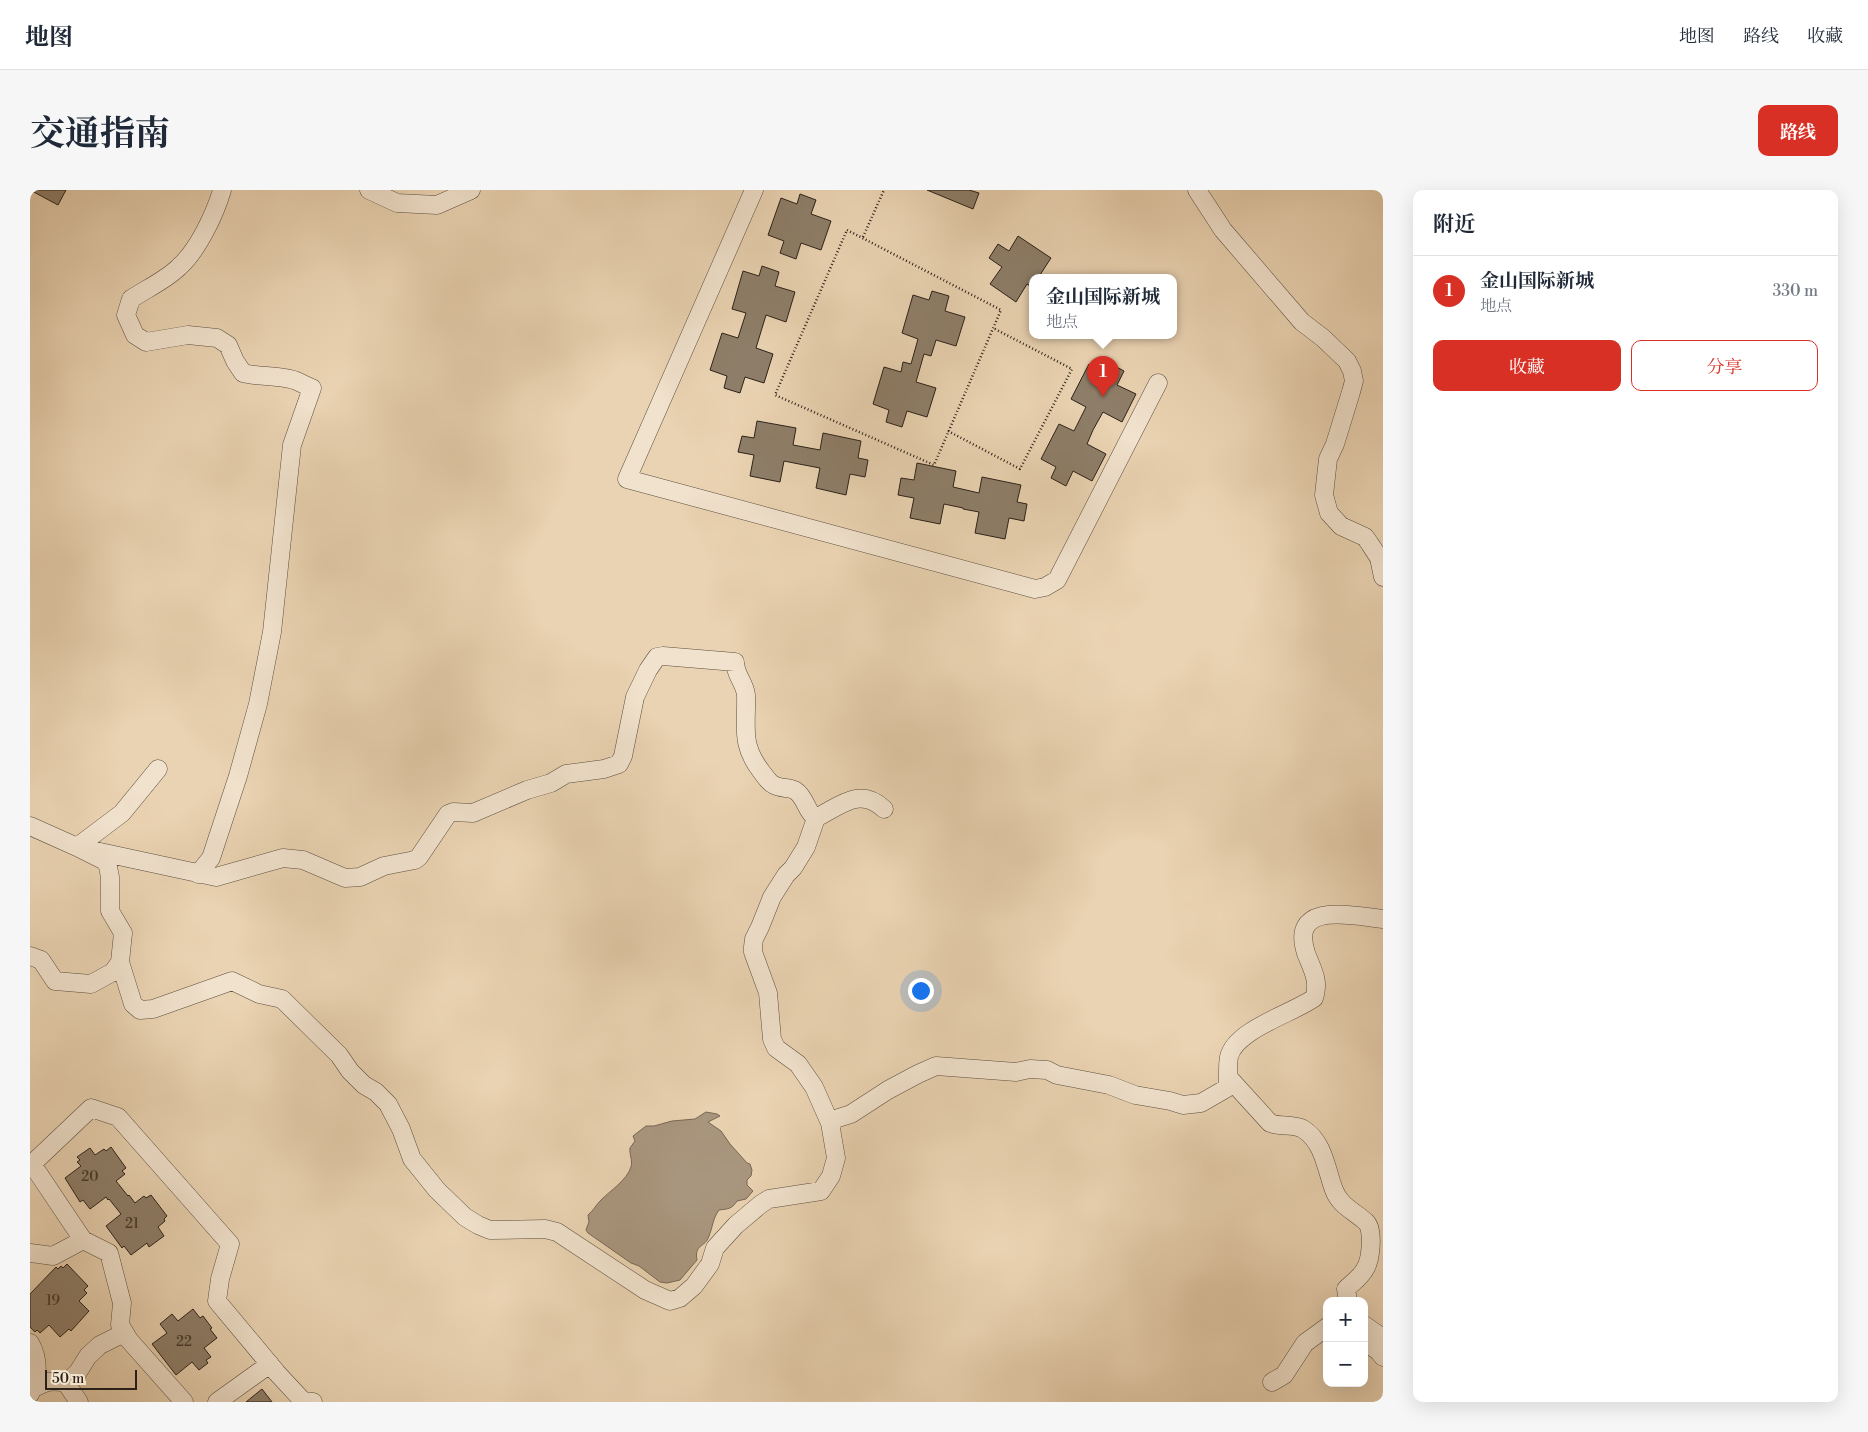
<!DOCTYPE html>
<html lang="zh">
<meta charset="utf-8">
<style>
:root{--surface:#fff;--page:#f6f6f7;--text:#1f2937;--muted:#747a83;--line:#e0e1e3;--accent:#d93025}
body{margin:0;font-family:"Libre Bodoni","Noto Serif SC",serif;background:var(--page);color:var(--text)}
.controls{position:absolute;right:15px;bottom:15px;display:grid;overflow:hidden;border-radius:10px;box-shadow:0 5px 20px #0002}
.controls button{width:45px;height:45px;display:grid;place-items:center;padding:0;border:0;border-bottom:1px solid var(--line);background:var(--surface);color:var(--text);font:25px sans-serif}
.scale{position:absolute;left:15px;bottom:12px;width:92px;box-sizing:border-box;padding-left:5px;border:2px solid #2b2119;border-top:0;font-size:14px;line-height:18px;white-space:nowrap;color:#2b2119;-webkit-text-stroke:4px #f1e2cd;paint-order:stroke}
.you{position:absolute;left:890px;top:800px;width:18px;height:18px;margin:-12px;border:4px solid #fff;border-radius:50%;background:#1a73e8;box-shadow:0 0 0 8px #1a73e833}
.badge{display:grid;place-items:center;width:32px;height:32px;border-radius:50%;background:var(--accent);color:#fff;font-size:16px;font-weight:700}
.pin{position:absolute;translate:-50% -41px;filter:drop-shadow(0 1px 2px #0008)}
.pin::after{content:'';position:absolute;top:26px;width:18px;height:15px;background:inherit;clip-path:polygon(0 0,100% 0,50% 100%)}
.popup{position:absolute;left:999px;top:84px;width:148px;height:65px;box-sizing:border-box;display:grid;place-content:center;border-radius:10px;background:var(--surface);filter:drop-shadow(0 1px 4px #0005);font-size:16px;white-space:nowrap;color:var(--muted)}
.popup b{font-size:19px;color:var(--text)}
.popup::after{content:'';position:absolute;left:50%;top:100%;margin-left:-10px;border:10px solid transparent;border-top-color:var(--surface)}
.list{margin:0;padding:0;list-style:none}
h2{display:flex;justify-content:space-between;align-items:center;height:65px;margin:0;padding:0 20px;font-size:21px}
h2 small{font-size:16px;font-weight:400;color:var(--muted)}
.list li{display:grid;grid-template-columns:32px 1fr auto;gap:15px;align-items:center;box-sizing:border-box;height:70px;padding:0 20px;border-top:1px solid var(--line)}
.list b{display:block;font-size:19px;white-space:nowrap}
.list p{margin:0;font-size:16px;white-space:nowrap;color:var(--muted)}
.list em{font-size:16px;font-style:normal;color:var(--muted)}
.actions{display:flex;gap:10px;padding:15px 20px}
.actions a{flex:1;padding:11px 0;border:1px solid var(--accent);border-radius:10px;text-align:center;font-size:18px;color:var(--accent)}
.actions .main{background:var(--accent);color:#fff}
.map{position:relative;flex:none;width:1353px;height:1212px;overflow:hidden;border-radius:10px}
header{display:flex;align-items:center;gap:30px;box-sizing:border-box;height:70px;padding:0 25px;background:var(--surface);border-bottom:1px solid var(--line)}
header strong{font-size:24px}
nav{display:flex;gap:28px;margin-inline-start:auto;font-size:18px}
.intro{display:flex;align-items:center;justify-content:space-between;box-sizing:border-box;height:120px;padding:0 30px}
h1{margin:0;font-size:35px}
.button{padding:12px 22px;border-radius:10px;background:var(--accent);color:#fff;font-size:18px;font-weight:700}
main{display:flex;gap:30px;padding:0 30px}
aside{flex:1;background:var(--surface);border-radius:10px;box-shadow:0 5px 20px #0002}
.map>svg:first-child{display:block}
.water{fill:#a9967e;stroke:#776756}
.building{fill:#8e7e69;stroke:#2b2119}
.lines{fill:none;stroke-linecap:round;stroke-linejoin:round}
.minor-casing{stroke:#5b4e3f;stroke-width:19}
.path{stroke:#2b2119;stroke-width:2.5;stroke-dasharray:1 2.5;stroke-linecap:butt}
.minor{stroke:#f1e2cd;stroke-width:18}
.labels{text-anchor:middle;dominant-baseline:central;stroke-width:4;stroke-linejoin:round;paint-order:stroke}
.number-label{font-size:14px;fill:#44382d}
</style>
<header>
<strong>地图</strong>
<nav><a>地图</a><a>路线</a><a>收藏</a></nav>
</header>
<div class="intro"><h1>交通指南</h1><a class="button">路线</a></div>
<main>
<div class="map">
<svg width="1353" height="1212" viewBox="0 0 1353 1212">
<rect width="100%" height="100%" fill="#ead3b2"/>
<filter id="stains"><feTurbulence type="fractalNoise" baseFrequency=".004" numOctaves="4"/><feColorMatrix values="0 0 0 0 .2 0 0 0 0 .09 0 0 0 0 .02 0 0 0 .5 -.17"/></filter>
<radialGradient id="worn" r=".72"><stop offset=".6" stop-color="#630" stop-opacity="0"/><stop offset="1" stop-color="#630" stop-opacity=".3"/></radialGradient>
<path class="water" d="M 676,922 L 687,924 L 690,926 L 678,932 L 691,941 L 700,954 L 717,973 L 720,974 L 722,980 L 721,986 L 717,990 L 717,995 L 723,1001 L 716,1009 L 707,1011 C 702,1019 698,1019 689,1020 C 683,1028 683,1036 679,1046 C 675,1058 664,1054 667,1070 L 650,1090 L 637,1093 L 630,1092 L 609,1076 L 601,1073 L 558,1043 L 556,1040 L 559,1032 L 558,1025 C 563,1021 566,1015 571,1010 C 580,1001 597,990 601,977 C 603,970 599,964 600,958 L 605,951 L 603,946 L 616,936 L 624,936 L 642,931 L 665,929 Z"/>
<path class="building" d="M 0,0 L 36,0 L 28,15 Z
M 897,0 L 939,0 L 949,3 L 943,19 Z
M 770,4 L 786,10 L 781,24 L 801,31 L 791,60 L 771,53 L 766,69 L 750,63 L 754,51 L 738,45 L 751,8 L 767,14 Z
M 988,46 L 1021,68 L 1008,88 L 1003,88 L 1003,98 L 997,94 L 986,112 L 960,94 L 972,77 L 959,68 L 968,54 L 979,61 Z
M 732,76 L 749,82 L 745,96 L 765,102 L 756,132 L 736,125 L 726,158 L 743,164 L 734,193 L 715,187 L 710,203 L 694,198 L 697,186 L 680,180 L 692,143 L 708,148 L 716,123 L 702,119 L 713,81 L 729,86 Z
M 902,101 L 919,106 L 915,121 L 935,127 L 926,156 L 906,150 L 901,166 L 894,164 L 886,192 L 906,198 L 897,227 L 877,221 L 872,237 L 856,232 L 859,220 L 843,214 L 854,177 L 871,182 L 873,172 L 881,174 L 888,149 L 872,143 L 883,105 L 899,110 Z
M 1079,173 L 1094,181 L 1087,195 L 1106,204 L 1092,232 L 1073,222 L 1063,240 L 1057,254 L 1076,264 L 1062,291 L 1043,281 L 1036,296 L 1021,288 L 1026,277 L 1011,269 L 1029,234 L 1044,241 L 1056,217 L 1041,209 L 1059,174 L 1074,182 Z
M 727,231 L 766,238 L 763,255 L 790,260 L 793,243 L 831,251 L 828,268 L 838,270 L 835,287 L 820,284 L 816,305 L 786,298 L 790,278 L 769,274 L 754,271 L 750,292 L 720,286 L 724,265 L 708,262 L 712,246 L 724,248 Z
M 887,273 L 926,281 L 923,297 L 949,303 L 952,287 L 991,295 L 987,312 L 997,314 L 994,331 L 979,328 L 975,349 L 945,343 L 949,322 L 933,319 L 933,318 L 914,314 L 910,334 L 880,328 L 884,308 L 868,305 L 871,288 L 884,290 Z
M 81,957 L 96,978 L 92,981 L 95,984 L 86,991 L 98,1006 L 99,1005 L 105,1013 L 114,1006 L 116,1008 L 121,1005 L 137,1026 L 134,1029 L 135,1031 L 128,1037 L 134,1046 L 119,1057 L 117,1053 L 101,1065 L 94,1056 L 92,1058 L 76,1036 L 91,1024 L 79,1009 L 78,1010 L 76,1007 L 60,1019 L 53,1010 L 50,1012 L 35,988 L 51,976 L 47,972 L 50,970 L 47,967 L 60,958 L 65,965 L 74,959 L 76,961 Z
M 37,1074 L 58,1096 L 54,1100 L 57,1103 L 49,1111 L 59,1121 L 41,1141 L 39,1139 L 30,1147 L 19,1135 L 10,1143 L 7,1140 L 5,1142 L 0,1137 L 0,1104 L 26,1077 L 28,1079 L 31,1076 L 33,1078 Z
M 163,1119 L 170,1128 L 173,1126 L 182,1138 L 180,1139 L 187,1148 L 174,1158 L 181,1167 L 176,1170 L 178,1173 L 169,1180 L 162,1172 L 146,1185 L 122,1154 L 137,1143 L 130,1134 L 142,1124 L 148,1131 Z
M 232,1199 L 242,1212 L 216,1212 Z"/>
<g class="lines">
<g class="minor-casing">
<path id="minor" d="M 339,0 L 367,13 L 407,15 L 441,0
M 724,0 L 597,289 L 1005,399 L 1015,397 L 1027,390 L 1128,193
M 1167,0 L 1193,40 L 1272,132 L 1293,148 L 1317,171 L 1322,181 L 1324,191 L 1321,202 L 1305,254 L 1298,269 L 1294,305 L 1299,323 L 1311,336 L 1335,347 L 1340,354 L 1349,368 L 1353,387
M 0,636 L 47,657 L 186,687 L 253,668 L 273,670 L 315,688 L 330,687 L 354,676 L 385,670 L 389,667 L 418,624 L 423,622 L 443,623 L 497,600 L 521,593 L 536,584 L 574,579 L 589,574 L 593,566 L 605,507 L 618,480 L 627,467 L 633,466 L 705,472 C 705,485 715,493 716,505 C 717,536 710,554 731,581 C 735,586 739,593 744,595 C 751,599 761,597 766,601 C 776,608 776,622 786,628 C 810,616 830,596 854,619
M 168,684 L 181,668 L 208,586 L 228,514 L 242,442 L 262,255 L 282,198 C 276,196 270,192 264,190 C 247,185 229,187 213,183 L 205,171 L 198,155 L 187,148 L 158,145 L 116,152 L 105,145 L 96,125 L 101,109 C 116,99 136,90 149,77 C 168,60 185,24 192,0
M 0,766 L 11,770 L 25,791 L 61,794 L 83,782 L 90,772 L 93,743 L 80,721 L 80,687 L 77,672 L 47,657 L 92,623 L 128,579
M 90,772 L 103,814 L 110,820 L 123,819 L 202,791 L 229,804 L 252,809 L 309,865 L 320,881 L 334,895 L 346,902 L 358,914 L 371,939 L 382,969 L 407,1000 L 435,1027 L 448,1035 L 460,1040 L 515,1039 L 527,1042 L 615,1100 L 640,1111 L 650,1108 L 664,1096 L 680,1074 L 685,1058 L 706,1035 L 731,1014 L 739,1009 L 791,1001 L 801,986 L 806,968 L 800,933 L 784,897 L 768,874 L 746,858 L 742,849 L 738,803 L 723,762 L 723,757 L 724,749 L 730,737 L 742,707 L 756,685 L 763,678 L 776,657 L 786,628
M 1199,888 L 1240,933 C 1250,937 1265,934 1273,939 C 1294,952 1296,979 1304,1000 C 1310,1016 1324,1021 1336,1032 C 1344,1039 1341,1070 1335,1079 C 1331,1087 1322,1093 1316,1099 L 1318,1111
M 799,931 L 821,924 L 858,900 L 888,884 L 906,876 L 986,882 L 1000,879 L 1017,880 L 1027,885 L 1079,895 L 1105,905 L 1140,911 L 1153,915 L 1171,913 L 1197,898 C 1199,888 1197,877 1199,867 C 1205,840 1263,823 1284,808 C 1290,791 1282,779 1276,763 C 1259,710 1324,726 1353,729
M 0,974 L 2,974 L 61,918 L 88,927 L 200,1054 L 190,1089 L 187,1111 L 247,1183 L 273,1211 L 283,1212
M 2,974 L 53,1050
M 0,1063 L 23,1066 L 53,1050 L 79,1063 L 92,1113 L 90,1135 L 99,1150 L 154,1212
M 1334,1135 L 1353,1148
M 1334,1151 L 1348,1161 L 1353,1167
M 0,1153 C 9,1169 9,1188 0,1204
M 1242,1192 L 1254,1185 L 1275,1153 L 1297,1137
M 36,1193 L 48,1182 L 58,1166 L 70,1155 L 94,1143
M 4,1198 C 16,1191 23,1190 36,1193 L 49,1212
M 187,1212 L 240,1174"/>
</g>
<path class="path" d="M 817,40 L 971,120 L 904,275 L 745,205 Z
M 833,47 L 854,0
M 918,241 L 990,279 L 1042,179 L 963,138"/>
<use href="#minor" class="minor"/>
</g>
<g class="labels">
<g class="number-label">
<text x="60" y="987">20</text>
<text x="102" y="1034">21</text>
<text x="23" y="1111">19</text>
<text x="154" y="1152">22</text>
</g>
</g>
<rect width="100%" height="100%" filter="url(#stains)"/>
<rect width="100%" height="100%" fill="url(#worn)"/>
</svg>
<div class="controls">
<button>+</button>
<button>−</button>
</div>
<div class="scale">50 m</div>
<div class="you"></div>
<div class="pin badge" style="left:1073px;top:207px">1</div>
<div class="popup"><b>金山国际新城</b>地点</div>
</div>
<aside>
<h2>附近<small></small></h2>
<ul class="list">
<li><span class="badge">1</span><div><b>金山国际新城</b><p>地点</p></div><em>330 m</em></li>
</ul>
<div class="actions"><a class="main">收藏</a><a>分享</a></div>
</aside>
</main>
